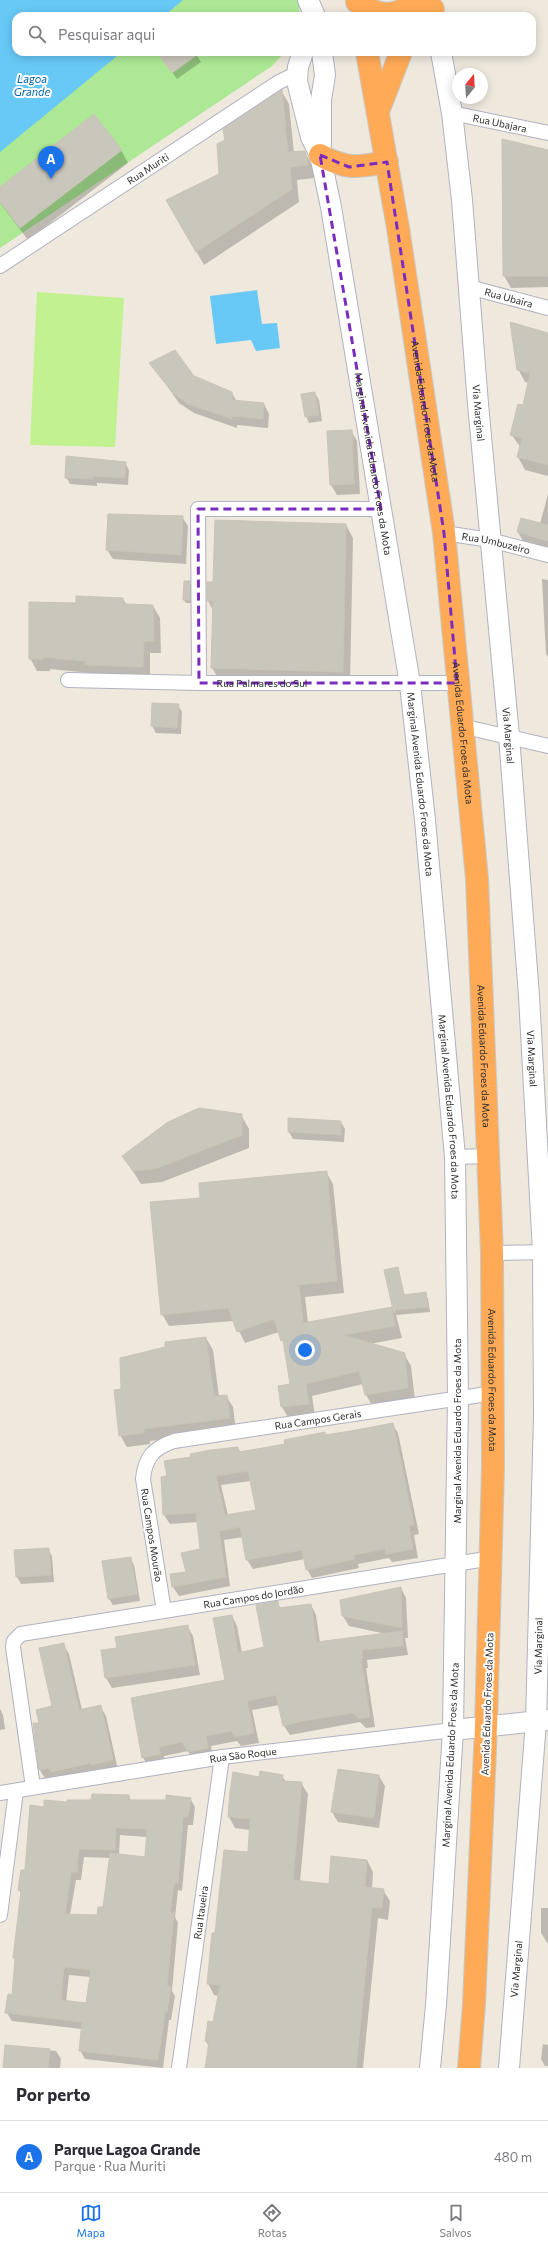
<!DOCTYPE html>
<html lang="pt">
<meta charset="utf-8">
<style>
:root{--surface:#fff;--page:#f7f7f7;--text:#2b2b33;--muted:#7c7c81;--line:#e1e1e2;--accent:#1a73e8}
body{margin:0;font-family:Commissioner,sans-serif;background:var(--page);color:var(--text)}
.compass{position:absolute;left:452px;top:68px;width:36px;height:36px;border-radius:50%;background:var(--surface);box-shadow:0 2px 10px #0003;rotate:18deg}
.you{position:absolute;left:305px;top:1350px;width:14px;height:14px;margin:-10px;border:3px solid #fff;border-radius:50%;background:#1a73e8;box-shadow:0 0 0 6px #1a73e833}
.badge{display:grid;place-items:center;width:26px;height:26px;border-radius:50%;background:var(--accent);color:#fff;font-size:13px;font-weight:700}
.pin{position:absolute;translate:-50% -33px;filter:drop-shadow(0 1px 2px #0008)}
.pin::after{content:'';position:absolute;top:21px;width:14px;height:12px;background:inherit;clip-path:polygon(0 0,100% 0,50% 100%)}
.list{margin:0;padding:0;list-style:none}
h2{display:flex;justify-content:space-between;align-items:center;height:52px;margin:0;padding:0 16px;font-size:17px}
h2 small{font-size:13px;font-weight:400;color:var(--muted)}
.list li{display:grid;grid-template-columns:26px 1fr auto;gap:12px;align-items:center;box-sizing:border-box;height:72px;padding:0 16px;border-top:1px solid var(--line)}
.list b{display:block;font-size:15px;white-space:nowrap}
.list p{margin:0;font-size:13px;white-space:nowrap;color:var(--muted)}
.list em{font-size:13px;font-style:normal;color:var(--muted)}
.icon{flex:none;width:22px;height:22px;fill:none;stroke:currentColor;stroke-width:2;stroke-linecap:round;stroke-linejoin:round}
.map{position:relative;flex:none;width:548px;height:2068px;overflow:hidden}
.search{position:absolute;background:var(--surface);box-shadow:0 2px 10px #0003;left:12px;right:12px;top:12px;height:44px;display:flex;align-items:center;gap:10px;box-sizing:border-box;padding:0 14px;border-radius:12px;color:var(--muted);font-size:15px}
.sheet{height:124px;background:var(--surface)}
nav{display:flex;justify-content:space-around;align-items:center;box-sizing:border-box;height:56px;border-top:1px solid var(--line);background:var(--surface);font-size:11px;color:var(--muted)}
nav a{display:grid;justify-items:center;gap:2px}
nav .on{color:var(--accent)}
.map>svg:first-child{display:block}
.green{fill:#ade995}
.pitch{fill:#c2f190}
.water{fill:#68c9f7}
.shadow{fill:#0003;fill-rule:evenodd}
.building{fill:#c9c6bb;stroke:#cac4b6;fill-rule:evenodd}
.lines{fill:none;stroke-linecap:round;stroke-linejoin:round}
.street-casing{stroke:#b1b2c0;stroke-width:16}
.secondary-casing{stroke:#b1b2c0;stroke-width:22}
.highway-casing{stroke:#c8c8c8;stroke-width:24}
.street{stroke:#fff;stroke-width:14}
.secondary{stroke:#fff;stroke-width:20}
.highway{stroke:#ffaa57;stroke-width:22}
.marked{fill:none;stroke:#7b2cbf;stroke-width:3;stroke-dasharray:8 5;stroke-linejoin:round}
.labels{text-anchor:middle;dominant-baseline:central;stroke-width:4;stroke-linejoin:round;paint-order:stroke}
.street-label{font-size:10px;fill:#2b2b2b;stroke:#fff}
.water-label{font-size:11px;font-style:italic;fill:#0365a7;stroke:#fff}
</style>
<div class="map">
<svg width="548" height="2068" viewBox="0 0 548 2068">
<rect width="100%" height="100%" fill="#eee8dd"/>
<path class="green" d="M 0,0 L 298,0 L 300,16 L 16,16 L 16,52 L 285,52 L 272,66 L 0,248 Z"/>
<path class="pitch" d="M 37,292 L 124,298 L 115,447 L 30,445 Z"/>
<path class="water" d="M 0,0 L 183,0 L 164,16 L 16,16 L 16,52 L 122,52 L 0,152 Z
M 257,290 L 262,324 L 277,323 L 280,348 L 256,351 L 251,340 L 216,344 L 210,296 Z"/>
<path class="shadow" d="M 158,52 L 203,52 L 197,56 L 201,62 L 177,79 Z
M 282,92 L 289,104 L 294,153 L 305,152 L 312,166 L 315,178 L 297,180 L 299,202 L 204,265 L 167,201 L 220,175 Z
M 121,150 L 128,163 L 28,240 L 0,203 L 0,188 Z
M 548,151 L 548,287 L 511,288 L 504,276 Z
M 548,334 L 548,476 L 525,470 L 518,457 L 521,448 L 511,434 L 523,406 L 529,383 L 525,382 L 518,369 Z
M 151,363 L 232,393 L 237,402 L 264,404 L 269,414 L 268,428 L 237,425 L 237,428 L 194,413 L 179,403 Z
M 315,393 L 319,400 L 322,421 L 309,423 L 306,416 Z
M 351,431 L 357,441 L 360,494 L 337,495 L 331,485 Z
M 125,463 L 129,470 L 128,485 L 97,483 L 97,486 L 70,484 L 66,477 Z
M 548,494 L 548,551 L 525,545 L 518,532 L 521,519 L 540,524 Z
M 182,517 L 188,526 L 186,564 L 113,559 L 107,550 Z
M 346,525 L 353,538 L 350,684 L 220,681 L 212,668 L 213,610 L 208,601 Z
M 542,579 L 548,580 L 548,657 L 546,654 Z
M 189,582 L 191,585 L 191,603 L 186,603 L 184,600 Z
M 123,599 L 127,605 L 153,606 L 160,618 L 161,653 L 150,653 L 150,679 L 93,677 L 90,673 L 50,669 L 50,671 L 37,671 L 30,658 L 77,604 Z
M 178,705 L 182,712 L 181,734 L 156,733 L 152,726 Z
M 241,1115 L 249,1129 L 249,1148 L 162,1182 L 141,1184 L 123,1156 Z
M 341,1122 L 345,1129 L 344,1142 L 293,1139 L 289,1132 Z
M 326,1172 L 333,1184 L 344,1293 L 305,1297 L 308,1323 L 392,1308 L 395,1313 L 386,1270 L 397,1268 L 405,1296 L 425,1293 L 428,1299 L 430,1312 L 396,1315 L 402,1338 L 369,1344 L 404,1354 L 411,1366 L 415,1400 L 373,1407 L 366,1395 L 363,1384 L 312,1396 L 315,1416 L 289,1419 L 282,1407 L 279,1387 L 291,1385 L 285,1345 L 279,1332 L 245,1343 L 234,1321 L 169,1326 L 162,1314 L 201,1199 Z
M 206,1338 L 213,1350 L 219,1397 L 226,1396 L 233,1407 L 236,1430 L 150,1441 L 150,1444 L 127,1447 L 120,1435 L 122,1390 Z
M 392,1424 L 398,1433 L 419,1534 L 414,1535 L 418,1558 L 392,1562 L 389,1558 L 358,1564 L 359,1568 L 312,1578 L 307,1569 L 305,1559 L 253,1569 L 247,1560 L 243,1537 L 224,1540 L 230,1586 L 179,1596 L 173,1587 L 187,1573 L 201,1550 L 198,1522 L 170,1524 L 164,1515 L 162,1477 L 238,1448 L 241,1453 L 286,1445 L 324,1433 L 326,1436 ZM 251,1481 L 257,1511 L 228,1515 L 221,1485 Z
M 48,1549 L 52,1556 L 54,1582 L 21,1584 L 17,1577 L 15,1551 Z
M 130,1558 L 134,1565 L 140,1601 L 113,1605 L 109,1599 Z
M 401,1588 L 406,1598 L 408,1638 L 405,1638 L 408,1655 L 367,1660 L 368,1668 L 366,1668 L 375,1727 L 366,1728 L 360,1722 L 290,1735 L 284,1726 L 279,1705 L 252,1710 L 259,1743 L 241,1746 L 237,1741 L 211,1746 L 213,1757 L 194,1761 L 188,1751 L 164,1756 L 165,1764 L 148,1767 L 143,1757 L 226,1681 L 232,1616 L 237,1626 L 242,1653 L 265,1648 L 277,1602 L 281,1609 L 311,1605 L 316,1615 L 320,1643 L 386,1634 L 349,1626 L 343,1616 Z
M 187,1626 L 193,1636 L 200,1675 L 112,1688 L 106,1678 L 118,1649 Z
M 63,1644 L 69,1654 L 82,1710 L 100,1706 L 106,1716 L 118,1770 L 46,1780 L 40,1770 L 40,1723 L 54,1707 Z
M 0,1709 L 3,1715 L 5,1729 L 0,1730 Z
M 282,1776 L 286,1782 L 301,1783 L 308,1794 L 300,1882 L 330,1885 L 367,1860 L 373,1872 L 372,1889 L 383,1890 L 390,1901 L 388,1920 L 378,1918 L 363,2068 L 206,2068 L 209,2047 L 206,2041 L 214,2023 L 219,1996 L 214,1995 L 208,1983 L 216,1934 L 248,1853 L 250,1830 L 235,1828 L 229,1817 L 260,1778 Z
M 379,1776 L 385,1786 L 379,1828 L 338,1822 L 332,1812 Z
M 129,1796 L 131,1801 L 167,1801 L 190,1798 L 195,1807 L 193,1825 L 188,1825 L 182,1891 L 178,1890 L 175,1917 L 178,1923 L 172,1991 L 175,1996 L 171,2020 L 169,2020 L 163,2068 L 85,2059 L 80,2050 L 82,2029 L 12,2021 L 7,2013 L 13,1996 L 16,1961 L 14,1958 L 21,1894 L 19,1890 L 44,1808 ZM 120,1835 L 147,1837 L 146,1859 L 119,1855 ZM 84,1857 L 110,1858 L 104,1908 L 98,1916 L 70,1915 L 76,1880 L 81,1880 ZM 69,1975 L 91,1977 L 87,2005 L 66,2002 Z
M 541,1908 L 548,1908 L 548,1944 L 541,1933 Z
M 543,2044 L 548,2045 L 548,2066 L 545,2066 L 541,2059 Z
M 6,2046 L 56,2051 L 61,2059 L 60,2068 L 4,2068 Z"/>
<path class="building" d="M 157,52 L 201,52 L 172,73 Z
M 282,90 L 288,152 L 305,151 L 308,165 L 290,167 L 292,189 L 196,252 L 166,200 L 219,174 L 217,144 L 225,140 L 223,129 Z
M 94,114 L 122,150 L 20,228 L 0,202 L 0,187 Z
M 502,139 L 548,150 L 548,276 L 503,276 Z
M 510,322 L 548,333 L 548,465 L 517,457 L 522,438 L 510,435 L 518,404 L 523,405 L 530,373 L 517,370 Z
M 175,350 L 194,376 L 232,392 L 232,400 L 264,403 L 263,419 L 232,416 L 232,419 L 188,404 L 173,393 L 149,363 Z
M 315,392 L 319,415 L 305,417 L 301,394 Z
M 352,430 L 354,484 L 330,485 L 327,431 Z
M 66,456 L 126,462 L 125,478 L 93,476 L 93,479 L 65,478 Z
M 108,514 L 183,516 L 181,555 L 106,550 Z
M 521,518 L 548,525 L 548,541 L 517,532 Z
M 215,520 L 346,524 L 343,672 L 211,668 L 213,601 L 207,601 L 207,582 L 213,582 Z
M 184,581 L 190,581 L 190,600 L 183,600 Z
M 76,596 L 123,598 L 123,604 L 153,605 L 154,641 L 144,641 L 143,667 L 85,665 L 85,661 L 43,657 L 43,659 L 29,659 L 29,602 L 76,603 Z
M 152,703 L 179,704 L 177,728 L 151,726 Z
M 199,1108 L 242,1114 L 242,1135 L 155,1169 L 133,1171 L 122,1156 L 168,1122 Z
M 288,1118 L 341,1121 L 341,1135 L 288,1132 Z
M 327,1171 L 337,1281 L 299,1285 L 303,1323 L 392,1307 L 395,1326 L 343,1335 L 405,1353 L 408,1388 L 365,1395 L 359,1371 L 306,1384 L 309,1404 L 281,1407 L 278,1386 L 290,1384 L 283,1340 L 281,1341 L 274,1319 L 237,1332 L 228,1308 L 161,1315 L 150,1202 L 200,1198 L 199,1183 Z
M 398,1267 L 404,1295 L 426,1292 L 428,1307 L 393,1310 L 384,1270 Z
M 206,1337 L 214,1396 L 227,1395 L 230,1418 L 144,1429 L 144,1433 L 119,1436 L 114,1390 L 121,1389 L 120,1358 L 165,1347 L 165,1342 Z
M 393,1423 L 414,1525 L 409,1526 L 413,1549 L 386,1554 L 385,1549 L 354,1555 L 355,1559 L 306,1570 L 302,1550 L 246,1560 L 240,1527 L 219,1531 L 226,1577 L 172,1587 L 170,1574 L 186,1572 L 181,1553 L 200,1549 L 196,1513 L 163,1515 L 161,1477 L 167,1476 L 164,1461 L 191,1457 L 190,1454 L 211,1450 L 238,1447 L 239,1452 L 285,1444 L 284,1440 L 325,1432 L 325,1435 L 351,1431 ZM 248,1471 L 256,1510 L 225,1515 L 216,1476 Z
M 49,1548 L 51,1575 L 16,1577 L 14,1550 Z
M 131,1557 L 137,1594 L 108,1599 L 102,1561 Z
M 401,1587 L 402,1628 L 342,1616 L 340,1600 Z
M 278,1601 L 279,1608 L 311,1604 L 317,1642 L 402,1631 L 403,1646 L 362,1650 L 363,1658 L 361,1658 L 370,1717 L 359,1719 L 353,1713 L 303,1721 L 283,1726 L 276,1695 L 247,1701 L 254,1733 L 235,1737 L 231,1731 L 206,1736 L 208,1748 L 188,1752 L 182,1742 L 159,1747 L 160,1754 L 142,1758 L 131,1698 L 225,1680 L 213,1618 L 232,1615 L 238,1653 L 264,1647 L 256,1605 Z
M 188,1625 L 195,1665 L 105,1678 L 101,1650 L 117,1648 L 115,1637 Z
M 64,1643 L 79,1710 L 101,1705 L 113,1760 L 91,1765 L 91,1763 L 51,1772 L 50,1768 L 39,1770 L 33,1723 L 39,1723 L 36,1710 L 52,1706 L 39,1648 Z
M 338,1769 L 379,1775 L 374,1818 L 331,1812 Z
M 260,1771 L 283,1775 L 282,1781 L 302,1782 L 293,1880 L 329,1884 L 331,1856 L 367,1860 L 365,1887 L 384,1889 L 382,1908 L 372,1907 L 356,2068 L 205,2068 L 209,2042 L 205,2041 L 208,2021 L 213,2022 L 220,1985 L 207,1984 L 212,1933 L 215,1933 L 224,1850 L 248,1852 L 250,1819 L 228,1817 L 230,1792 L 233,1772 L 259,1777 Z
M 92,1794 L 129,1795 L 129,1800 L 166,1800 L 166,1795 L 191,1798 L 188,1817 L 183,1817 L 178,1883 L 174,1883 L 170,1913 L 174,1913 L 167,1986 L 171,1987 L 167,2012 L 165,2012 L 158,2060 L 79,2051 L 82,2022 L 5,2013 L 8,1994 L 12,1995 L 15,1958 L 13,1958 L 21,1891 L 18,1890 L 21,1870 L 25,1870 L 30,1805 L 44,1807 L 44,1800 L 67,1802 L 67,1800 L 91,1800 ZM 116,1828 L 147,1829 L 145,1857 L 110,1853 L 103,1907 L 98,1907 L 97,1915 L 65,1914 L 71,1872 L 77,1872 L 79,1849 L 115,1850 ZM 64,1967 L 91,1970 L 86,2003 L 61,2000 Z
M 5,2045 L 50,2049 L 48,2068 L 3,2068 Z"/>
<g class="lines">
<g class="street-casing">
<g id="street">
<path id="s1" d="M 452,113 L 548,133"/>
<path id="s2" d="M 0,266 L 279,82 L 296,74"/>
<path id="s3" d="M 469,287 L 548,308"/>
<path id="s4" d="M 444,533 L 490,540 L 548,555"/>
<path id="s5" d="M 68,680 L 199,683 L 457,683"/>
<path d="M 199,683 L 198,509 L 381,509"/>
<path d="M 461,726 L 548,746"/>
<path d="M 455,1157 L 489,1156"/>
<path d="M 492,1253 L 548,1252"/>
<path id="s6" d="M 164,1611 L 143,1479 C 145,1457 154,1448 174,1441 L 494,1393"/>
<path id="s7" d="M 33,1787 L 13,1647 L 14,1641 L 21,1634 L 492,1558"/>
<path id="s8" d="M 0,1793 L 222,1757 L 453,1730"/>
<path d="M 0,1915 L 16,1791"/>
<path id="s9" d="M 179,2068 L 222,1757"/>
</g>
</g>
<g class="secondary-casing">
<g id="secondary">
<path d="M 308,0 L 315,16"/>
<path id="s10" d="M 303,52 L 298,67 L 297,81 L 311,137 L 320,155 L 331,207 L 410,684 L 425,820 L 455,1157 L 458,1398 L 453,1730 L 436,2005 L 430,2068"/>
<path id="s11" d="M 441,52 L 452,113 L 462,200 L 478,404 L 509,736 L 529,996 L 543,1252 L 544,1416 L 536,1722 L 509,2068"/>
<path d="M 321,145 L 321,100 L 325,75 L 322,52"/>
<path d="M 453,1730 L 548,1720"/>
</g>
</g>
<g class="highway-casing">
<g id="highway">
<path d="M 357,2 C 380,18 396,18 418,0"/>
<path d="M 428,16 L 433,9"/>
<path id="s12" d="M 367,52 L 398,228 L 444,533 L 477,879 L 492,1253 L 493,1467 L 486,1727 L 474,2004 L 469,2068"/>
<path d="M 379,109 L 401,52"/>
<path d="M 320,155 C 346,170 359,167 387,162"/>
</g>
</g>
<use href="#street" class="street"/>
<use href="#secondary" class="secondary"/>
<use href="#highway" class="highway"/>
</g>
<path class="marked" d="M 320,155 L 349,167 L 387,162 L 444,533 L 457,683 L 199,683 L 198,509 L 381,509 Z"/>
<g class="labels">
<g class="street-label">
<text stroke="none"><textPath href="#s1" startOffset="49">Rua Ubajara</textPath></text>
<text stroke="none"><textPath href="#s2" startOffset="177">Rua Muriti</textPath></text>
<text stroke="none"><textPath href="#s3" startOffset="41">Rua Ubaira</textPath></text>
<text stroke="none"><textPath href="#s12" startOffset="364">Avenida Eduardo Froes da Mota</textPath></text>
<text stroke="none"><textPath href="#s11" startOffset="363">Via Marginal</textPath></text>
<text stroke="none"><textPath href="#s10" startOffset="421">Marginal Avenida Eduardo Froes da Mota</textPath></text>
<text stroke="none"><textPath href="#s4" startOffset="53">Rua Umbuzeiro</textPath></text>
<text stroke="none"><textPath href="#s5" startOffset="194">Rua Palmares do Sul</textPath></text>
<text stroke="none"><textPath href="#s12" startOffset="688">Avenida Eduardo Froes da Mota</textPath></text>
<text stroke="none"><textPath href="#s11" startOffset="687">Via Marginal</textPath></text>
<text stroke="none"><textPath href="#s10" startOffset="745">Marginal Avenida Eduardo Froes da Mota</textPath></text>
<text stroke="none"><textPath href="#s12" startOffset="1012">Avenida Eduardo Froes da Mota</textPath></text>
<text stroke="none"><textPath href="#s11" startOffset="1011">Via Marginal</textPath></text>
<text stroke="none"><textPath href="#s10" startOffset="1069">Marginal Avenida Eduardo Froes da Mota</textPath></text>
<text stroke="none"><textPath href="#s12" startOffset="1336">Avenida Eduardo Froes da Mota</textPath></text>
<text stroke="none"><textPath href="#s6" startOffset="332">Rua Campos Gerais</textPath></text>
<text transform="translate(457 1431) rotate(-90)">Marginal Avenida Eduardo Froes da Mota</text>
<text transform="translate(152 1535) rotate(81)">Rua Campos Mourão</text>
<text stroke="none"><textPath href="#s7" startOffset="393">Rua Campos do Jordão</textPath></text>
<text transform="translate(538 1646) rotate(-89)">Via Marginal</text>
<text transform="translate(487 1704) rotate(-88)">Avenida Eduardo Froes da Mota</text>
<text stroke="none"><textPath href="#s8" startOffset="246">Rua São Roque</textPath></text>
<text transform="translate(450 1755) rotate(-87)">Marginal Avenida Eduardo Froes da Mota</text>
<text stroke="none"><textPath href="#s9" startOffset="157">Rua Itaueira</textPath></text>
<text transform="translate(516 1969) rotate(-85)">Via Marginal</text>
</g>
<g class="water-label">
<text x="32" y="78">Lagoa<tspan x="32" dy="13">Grande</tspan></text>
</g>
</g>
</svg>
<svg class="compass" viewBox="-18 -18 36 36"><path d="M0-13l5 13h-10z" fill="#e53935"/><path d="M0 13l5-13h-10z" fill="#7c7c81"/></svg>
<div class="you"></div>
<div class="pin badge" style="left:51px;top:179px">A</div>
<div class="search"><svg class="icon" aria-label="search" viewBox="0 0 24 24"><circle cx="10" cy="10" r="6"/><path d="M15 15l6 6"/></svg>Pesquisar aqui</div>
</div>
<section class="sheet">
<h2>Por perto<small></small></h2>
<ul class="list">
<li><span class="badge">A</span><div><b>Parque Lagoa Grande</b><p>Parque · Rua Muriti</p></div><em>480 m</em></li>
</ul>
</section>
<nav>
<a class="on"><svg class="icon" aria-label="map" viewBox="0 0 24 24"><path d="M3 6l6-2 6 2 6-2v14l-6 2-6-2-6 2zM9 4v14M15 6v14"/></svg>Mapa</a>
<a><svg class="icon" aria-label="directions" viewBox="0 0 24 24"><path d="M12 3l9 9-9 9-9-9zM9 14v-3h6M13 9l2 2-2 2"/></svg>Rotas</a>
<a><svg class="icon" aria-label="saved" viewBox="0 0 24 24"><path d="M7 4h10v16l-5-4-5 4z"/></svg>Salvos</a>
</nav>
